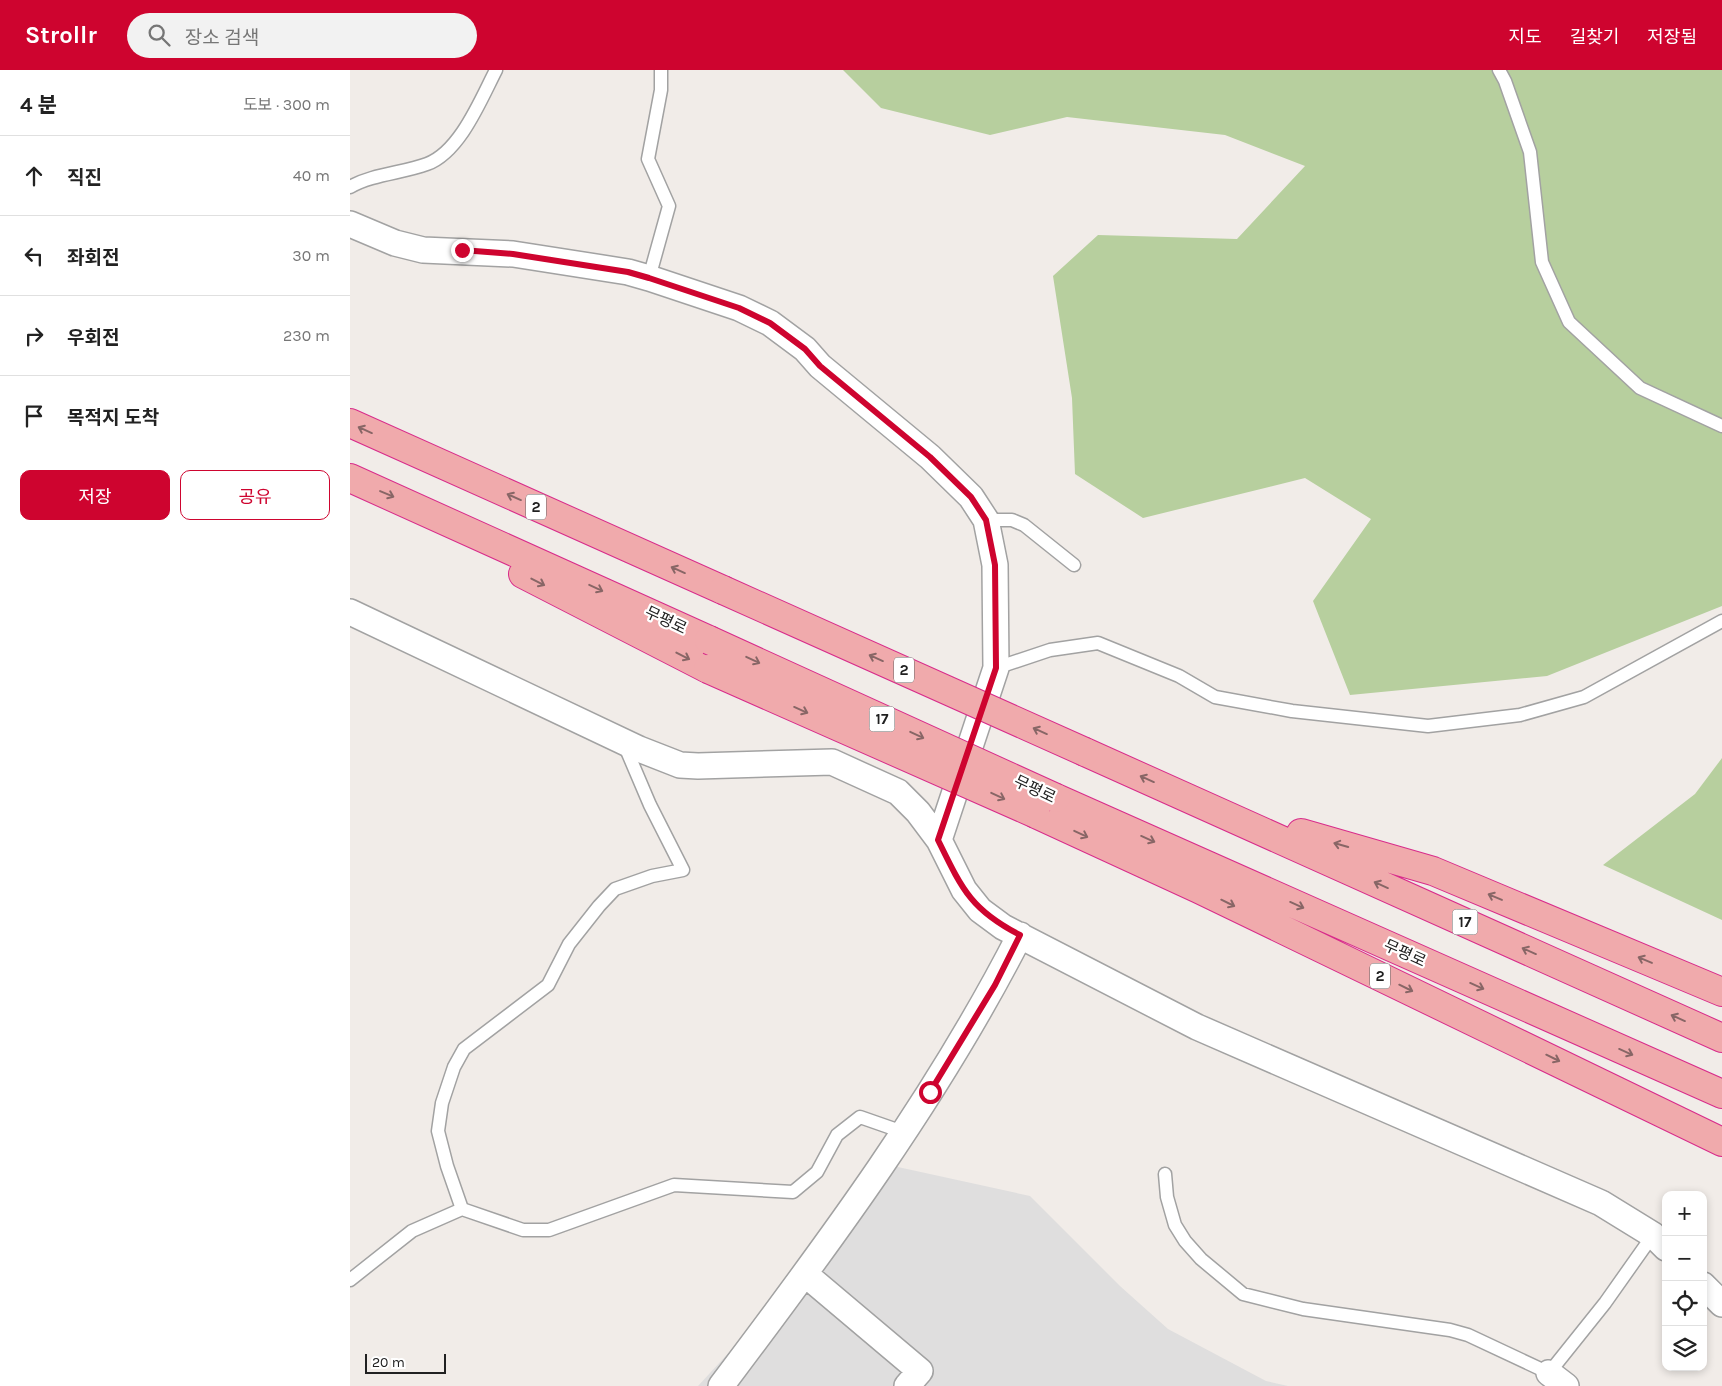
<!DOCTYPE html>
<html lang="ko">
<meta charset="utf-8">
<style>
:root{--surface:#fff;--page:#f2f2f2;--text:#222;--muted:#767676;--line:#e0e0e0;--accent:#ce042f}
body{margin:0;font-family:Karla,"Noto Sans KR",sans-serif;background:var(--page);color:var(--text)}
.controls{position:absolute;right:15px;bottom:15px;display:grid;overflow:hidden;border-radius:10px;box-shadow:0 2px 8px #0003}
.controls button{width:45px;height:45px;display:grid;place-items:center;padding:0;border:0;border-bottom:1px solid var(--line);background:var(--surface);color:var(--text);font:25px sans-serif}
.scale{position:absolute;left:15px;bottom:12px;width:81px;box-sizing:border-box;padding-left:5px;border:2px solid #212121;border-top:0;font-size:14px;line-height:18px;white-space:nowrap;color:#212121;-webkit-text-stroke:4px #fff;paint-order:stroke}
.stop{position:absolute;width:15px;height:15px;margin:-11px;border:4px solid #ce042f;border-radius:50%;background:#fff}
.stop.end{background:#ce042f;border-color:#fff;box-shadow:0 1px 5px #0008}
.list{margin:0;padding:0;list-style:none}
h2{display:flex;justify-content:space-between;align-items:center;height:65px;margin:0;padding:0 20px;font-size:21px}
h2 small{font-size:16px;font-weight:400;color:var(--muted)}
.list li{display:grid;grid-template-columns:32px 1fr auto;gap:15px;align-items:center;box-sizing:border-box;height:80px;padding:0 20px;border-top:1px solid var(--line)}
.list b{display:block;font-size:19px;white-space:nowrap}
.list em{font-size:16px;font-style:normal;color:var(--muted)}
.actions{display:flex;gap:10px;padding:15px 20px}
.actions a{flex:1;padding:11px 0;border:1px solid var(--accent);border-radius:10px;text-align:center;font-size:18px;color:var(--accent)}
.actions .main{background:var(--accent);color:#fff}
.icon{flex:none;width:28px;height:28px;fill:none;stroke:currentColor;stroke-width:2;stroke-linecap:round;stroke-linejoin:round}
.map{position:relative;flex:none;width:1372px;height:1316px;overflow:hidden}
header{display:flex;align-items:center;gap:30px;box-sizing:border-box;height:70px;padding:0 25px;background:var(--accent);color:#fff}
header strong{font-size:24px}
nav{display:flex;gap:28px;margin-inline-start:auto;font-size:18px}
.search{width:350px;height:45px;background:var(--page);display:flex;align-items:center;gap:12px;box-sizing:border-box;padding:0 18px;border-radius:28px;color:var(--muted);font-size:19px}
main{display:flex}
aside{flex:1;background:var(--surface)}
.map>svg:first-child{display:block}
.residential{fill:#dfdede}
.forest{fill:#b7cf9e}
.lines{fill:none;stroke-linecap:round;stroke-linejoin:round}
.service-casing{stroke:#a2a2a2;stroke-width:15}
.minor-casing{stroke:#a2a2a2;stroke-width:28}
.trunk-casing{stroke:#d82c8b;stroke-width:30}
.service{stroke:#fff;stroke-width:12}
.minor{stroke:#fff;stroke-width:25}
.trunk{stroke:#f0aaac;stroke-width:28}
.trunk-bridge-casing{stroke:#d82c8b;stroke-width:30;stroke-linecap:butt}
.trunk-bridge{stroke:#f0aaac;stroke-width:28}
.oneway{stroke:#866}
.route{stroke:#ce042f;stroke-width:6}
.labels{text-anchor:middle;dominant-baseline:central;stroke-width:4.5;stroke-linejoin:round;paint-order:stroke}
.shield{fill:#fff;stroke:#646464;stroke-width:1}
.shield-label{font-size:15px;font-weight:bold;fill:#212121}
.street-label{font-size:16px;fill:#212121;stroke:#fff}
</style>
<header>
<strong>Strollr</strong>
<div class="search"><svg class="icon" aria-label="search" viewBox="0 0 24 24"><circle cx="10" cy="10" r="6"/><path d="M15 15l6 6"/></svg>장소 검색</div>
<nav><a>지도</a><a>길찾기</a><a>저장됨</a></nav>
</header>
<main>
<aside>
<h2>4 분<small>도보 · 300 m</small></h2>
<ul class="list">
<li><svg class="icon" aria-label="ahead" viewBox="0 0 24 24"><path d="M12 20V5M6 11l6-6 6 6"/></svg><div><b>직진</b></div><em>40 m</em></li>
<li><svg class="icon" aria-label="left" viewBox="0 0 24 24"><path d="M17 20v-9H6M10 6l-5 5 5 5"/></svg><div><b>좌회전</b></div><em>30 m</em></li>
<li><svg class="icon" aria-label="right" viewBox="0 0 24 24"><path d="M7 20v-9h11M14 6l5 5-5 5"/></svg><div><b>우회전</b></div><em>230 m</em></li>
<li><svg class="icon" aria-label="arrive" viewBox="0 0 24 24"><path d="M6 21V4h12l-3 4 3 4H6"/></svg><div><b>목적지 도착</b></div></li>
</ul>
<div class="actions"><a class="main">저장</a><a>공유</a></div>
</aside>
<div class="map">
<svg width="1372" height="1316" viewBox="0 0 1372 1316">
<rect width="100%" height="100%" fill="#f1ece8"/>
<path class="residential" d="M 525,1092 L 680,1126 L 770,1216 L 818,1259 L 916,1311 L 938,1316 L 348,1316 L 395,1265 Z"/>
<path class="forest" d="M 493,0 L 1372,0 L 1372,536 L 1197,606 L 1000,625 L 963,531 L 1021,449 L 955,408 L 793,448 L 725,404 L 722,328 L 703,206 L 748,165 L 887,169 L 955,96 L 875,65 L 717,47 L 640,65 L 531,38 Z
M 1372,688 L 1372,850 L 1253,795 L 1345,724 Z"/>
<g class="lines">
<g class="service-casing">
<path id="service" d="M 1149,0 L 1155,11 L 1180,82 L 1192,192 L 1219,252 L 1290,318 L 1372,356
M 0,117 C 23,104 53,103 77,94 C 110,82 131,29 146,0
M 299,208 L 319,136 L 298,89 L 311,20 L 311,0
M 636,450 L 662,450 L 674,455 L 724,495
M 646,598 L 700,580 L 748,573 L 829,606 L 865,627 L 942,641 L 1078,656 L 1170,645 L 1234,627 L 1372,551
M 815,1104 L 817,1127 L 825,1155 L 835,1171 L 851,1189 L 893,1224 L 953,1239 L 1100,1260 L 1118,1265 L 1199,1303 L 1255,1233 L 1303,1165
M 112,1139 L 97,1096 L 88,1061 L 92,1033 L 104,997 L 114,979 L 198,915 L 219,874 L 249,836 L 265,819 L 302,806 L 333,800 L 300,735 L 274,674
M 0,1210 L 62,1161 L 112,1139 L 173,1160 L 199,1160 L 324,1115 L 443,1122 L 467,1102 L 487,1065 L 510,1047 L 553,1062"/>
</g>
<g class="minor-casing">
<path id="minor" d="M 0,154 L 45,173 L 73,180 L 163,184 L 278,202 L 299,208 L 389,238 L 420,253 L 455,279 L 470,296 L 580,387 L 621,427 L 636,450 L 645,495 L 646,598 L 589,770
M 0,542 L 289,679 L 330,695 L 348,696 L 482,692 L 548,722 L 568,742 L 589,770 L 614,820 L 630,840 L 653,857 L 847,957 L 1251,1133 L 1303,1165 L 1316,1178
M 455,1204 L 570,1301 L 557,1316
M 1353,1215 L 1372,1234
M 1199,1303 L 1216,1316
M 371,1316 C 479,1173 588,1026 670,865"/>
</g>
<g class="trunk-casing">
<path id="trunk" d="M 0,353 L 373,520
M 0,408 L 359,570
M 173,504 L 358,599
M 735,682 L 1372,968
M 706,728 L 1372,1024
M 686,744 L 849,819 L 1372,1072
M 951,763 L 1083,801 L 1372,922"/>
</g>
<use href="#service" class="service"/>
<use href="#minor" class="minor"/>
<use href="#trunk" class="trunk"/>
<g class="trunk-bridge-casing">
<path id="trunk-bridge" d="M 373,520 L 735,682
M 359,570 L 706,728
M 358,599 L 686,744"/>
</g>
<use href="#trunk-bridge" class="trunk-bridge"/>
</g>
<defs><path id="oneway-shaft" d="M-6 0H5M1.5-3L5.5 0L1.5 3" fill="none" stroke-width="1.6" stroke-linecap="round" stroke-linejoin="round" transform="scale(1.25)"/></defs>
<g class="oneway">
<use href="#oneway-shaft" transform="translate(15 360) rotate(-156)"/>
<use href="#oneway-shaft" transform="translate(37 424) rotate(23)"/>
<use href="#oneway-shaft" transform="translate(164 427) rotate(-156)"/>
<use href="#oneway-shaft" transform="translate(328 500) rotate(-156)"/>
<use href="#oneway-shaft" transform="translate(188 512) rotate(27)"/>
<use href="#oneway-shaft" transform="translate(246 518) rotate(25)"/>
<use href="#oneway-shaft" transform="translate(333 586) rotate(27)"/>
<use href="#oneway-shaft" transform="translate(526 588) rotate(-156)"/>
<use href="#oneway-shaft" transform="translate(403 590) rotate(25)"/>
<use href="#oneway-shaft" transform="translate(451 640) rotate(24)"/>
<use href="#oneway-shaft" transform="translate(690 661) rotate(-156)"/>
<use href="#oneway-shaft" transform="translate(567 665) rotate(25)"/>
<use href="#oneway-shaft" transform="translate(797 709) rotate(-156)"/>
<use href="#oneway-shaft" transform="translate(648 726) rotate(25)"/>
<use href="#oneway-shaft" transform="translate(731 764) rotate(25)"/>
<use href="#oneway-shaft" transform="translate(798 769) rotate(24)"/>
<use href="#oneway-shaft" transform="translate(991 775) rotate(-164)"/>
<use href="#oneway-shaft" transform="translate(1031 815) rotate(-156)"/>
<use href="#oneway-shaft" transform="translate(1145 827) rotate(-157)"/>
<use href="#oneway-shaft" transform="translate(878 833) rotate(26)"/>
<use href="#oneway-shaft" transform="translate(947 835) rotate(24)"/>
<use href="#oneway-shaft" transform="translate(1179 881) rotate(-156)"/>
<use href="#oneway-shaft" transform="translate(1295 890) rotate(-157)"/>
<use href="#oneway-shaft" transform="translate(1127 916) rotate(24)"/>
<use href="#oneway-shaft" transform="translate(1056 918) rotate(26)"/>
<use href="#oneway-shaft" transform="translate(1328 948) rotate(-156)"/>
<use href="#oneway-shaft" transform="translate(1276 982) rotate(24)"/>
<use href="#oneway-shaft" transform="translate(1203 988) rotate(26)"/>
</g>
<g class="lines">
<path class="route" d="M 112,180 L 163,184 L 278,202 L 299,208 L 389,238 L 420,253 L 455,279 L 470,296 L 580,387 L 621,427 L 636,450 L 645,495 L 646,598 L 588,770 C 612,819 621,840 670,865 L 645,915 L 580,1022"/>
</g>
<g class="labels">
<g class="shield">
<rect x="176" y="424.5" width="20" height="25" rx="4"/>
<rect x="544" y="587.5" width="20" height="25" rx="4"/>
<rect x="519.5" y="636.5" width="25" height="25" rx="4"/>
<rect x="1102.5" y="839.5" width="25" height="25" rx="4"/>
<rect x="1020" y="893.5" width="20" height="25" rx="4"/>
</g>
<g class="shield-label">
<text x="186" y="437">2</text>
<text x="554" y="600">2</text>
<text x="532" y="649">17</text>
<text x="1115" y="852">17</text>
<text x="1030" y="906">2</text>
</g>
<g class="street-label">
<text transform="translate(316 550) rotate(25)">무평로</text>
<text transform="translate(685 719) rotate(25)">무평로</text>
<text transform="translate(1055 883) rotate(24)">무평로</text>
</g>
</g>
</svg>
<div class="controls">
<button>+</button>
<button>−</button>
<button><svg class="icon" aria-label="locate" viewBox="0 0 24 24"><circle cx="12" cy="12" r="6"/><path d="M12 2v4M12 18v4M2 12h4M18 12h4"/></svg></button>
<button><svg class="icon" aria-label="layers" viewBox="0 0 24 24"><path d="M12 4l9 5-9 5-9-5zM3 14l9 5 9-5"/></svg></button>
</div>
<div class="scale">20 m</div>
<div class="stop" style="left:580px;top:1022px"></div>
<div class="stop end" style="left:112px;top:180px"></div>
</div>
</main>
